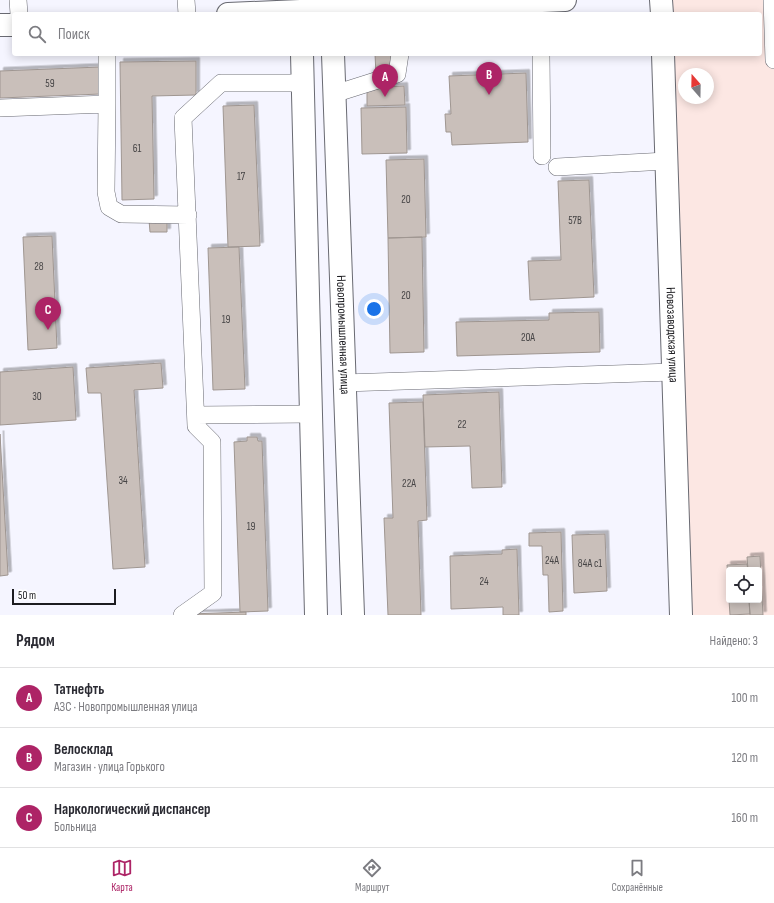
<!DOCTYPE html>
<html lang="ru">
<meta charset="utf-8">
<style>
:root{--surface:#fff;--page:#f2f2f3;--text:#2b2b33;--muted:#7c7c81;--line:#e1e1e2;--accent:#ad2466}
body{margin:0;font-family:"Sofia Sans Condensed",sans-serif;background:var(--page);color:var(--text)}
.controls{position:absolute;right:12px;bottom:12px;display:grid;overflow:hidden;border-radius:4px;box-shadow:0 2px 10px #0003}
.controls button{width:36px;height:36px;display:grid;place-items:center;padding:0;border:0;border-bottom:1px solid var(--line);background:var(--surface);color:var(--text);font:20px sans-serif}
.compass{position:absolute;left:678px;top:68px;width:36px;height:36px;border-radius:50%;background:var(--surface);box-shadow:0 2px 10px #0003;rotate:340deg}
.scale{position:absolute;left:12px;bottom:10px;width:104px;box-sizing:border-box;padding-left:4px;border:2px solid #1c1c20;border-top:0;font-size:11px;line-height:14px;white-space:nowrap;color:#1c1c20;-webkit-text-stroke:3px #fff;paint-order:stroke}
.you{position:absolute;left:374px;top:309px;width:14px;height:14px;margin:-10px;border:3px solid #fff;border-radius:50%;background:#1a73e8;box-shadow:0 0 0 6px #1a73e833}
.badge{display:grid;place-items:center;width:26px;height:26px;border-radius:50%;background:var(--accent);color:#fff;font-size:13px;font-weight:700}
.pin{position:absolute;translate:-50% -33px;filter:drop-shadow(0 1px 2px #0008)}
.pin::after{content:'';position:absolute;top:21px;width:14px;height:12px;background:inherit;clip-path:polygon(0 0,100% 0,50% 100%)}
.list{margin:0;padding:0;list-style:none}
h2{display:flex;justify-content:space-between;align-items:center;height:52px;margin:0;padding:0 16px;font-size:17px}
h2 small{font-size:13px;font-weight:400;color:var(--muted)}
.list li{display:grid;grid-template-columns:26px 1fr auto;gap:12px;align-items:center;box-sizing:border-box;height:60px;padding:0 16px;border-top:1px solid var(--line)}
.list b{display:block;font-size:15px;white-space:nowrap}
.list p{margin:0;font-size:13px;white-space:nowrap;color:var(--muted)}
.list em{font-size:13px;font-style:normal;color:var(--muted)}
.icon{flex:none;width:22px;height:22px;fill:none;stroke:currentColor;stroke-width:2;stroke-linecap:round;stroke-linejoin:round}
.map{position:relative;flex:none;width:774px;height:615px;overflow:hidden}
.search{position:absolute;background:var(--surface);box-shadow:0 2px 10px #0003;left:12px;right:12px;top:12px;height:44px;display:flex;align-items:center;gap:10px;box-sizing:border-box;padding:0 14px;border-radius:4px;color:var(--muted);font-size:15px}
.sheet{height:232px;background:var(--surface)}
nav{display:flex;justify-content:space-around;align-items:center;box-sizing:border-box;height:56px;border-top:1px solid var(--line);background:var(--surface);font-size:11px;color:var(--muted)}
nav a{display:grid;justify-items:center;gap:2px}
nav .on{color:var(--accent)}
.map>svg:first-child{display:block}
.industrial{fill:#fce7e3;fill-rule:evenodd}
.building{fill:#c9bfba;stroke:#9f9691;filter:url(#shadow)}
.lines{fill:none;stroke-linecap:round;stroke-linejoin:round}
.minor-casing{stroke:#696a72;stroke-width:18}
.major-casing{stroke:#696a72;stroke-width:24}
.minor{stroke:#fff;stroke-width:17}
.major{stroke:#fff;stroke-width:22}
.labels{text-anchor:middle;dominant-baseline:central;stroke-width:4;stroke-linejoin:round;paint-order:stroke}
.number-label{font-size:11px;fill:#474546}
.street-label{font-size:13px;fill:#1c1c20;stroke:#fff}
</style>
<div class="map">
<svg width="774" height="615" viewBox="0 0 774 615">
<defs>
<filter id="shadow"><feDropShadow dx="3.5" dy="-3.5" stdDeviation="0" flood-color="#0004"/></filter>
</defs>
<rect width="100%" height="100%" fill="#f5f5ff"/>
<path class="industrial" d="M 661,0 L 774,0 L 774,615 L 681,615 L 663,54 L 760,54 L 760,14 L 662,14 ZM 684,74 L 708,74 L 708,98 L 684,98 ZM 729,570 L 759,570 L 759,600 L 729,600 Z"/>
<path class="building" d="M 375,54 L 395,54 L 396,74 L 376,75 Z
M 196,61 L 196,95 L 152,96 L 154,199 L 122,200 L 120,62 Z
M 100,67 L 101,94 L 0,98 L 0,71 Z
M 526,73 L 528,142 L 452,145 L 451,132 L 446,132 L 445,114 L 451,114 L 449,76 Z
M 404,86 L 405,105 L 367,106 L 367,88 Z
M 254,105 L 260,246 L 228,247 L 223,106 Z
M 406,107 L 407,153 L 362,154 L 361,108 Z
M 424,159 L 426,237 L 388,238 L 386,160 Z
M 589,180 L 594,297 L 530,300 L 528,261 L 561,260 L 558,181 Z
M 149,220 L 167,220 L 167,232 L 150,232 Z
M 52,236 L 57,348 L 28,350 L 23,237 Z
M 422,237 L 424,352 L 390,353 L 388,238 Z
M 239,247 L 245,389 L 213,390 L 208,248 Z
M 599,312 L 600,352 L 457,356 L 456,322 L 549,320 L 549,313 Z
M 161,363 L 163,388 L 134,390 L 145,567 L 113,569 L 101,393 L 88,393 L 86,368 Z
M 73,367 L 76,420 L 0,425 L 0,372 Z
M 499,392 L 502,487 L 472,488 L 470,446 L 425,447 L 423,395 Z
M 423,402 L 427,520 L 418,521 L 421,615 L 388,615 L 384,518 L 393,518 L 389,403 Z
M 0,434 L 8,575 L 0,576 Z
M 247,437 L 257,437 L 258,441 L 262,441 L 268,611 L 240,612 L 234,442 L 247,441 Z
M 561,532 L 563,611 L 549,612 L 548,575 L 543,575 L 542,546 L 529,546 L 529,533 Z
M 605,534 L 607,591 L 574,593 L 572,535 Z
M 517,549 L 519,615 L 503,615 L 503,607 L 451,609 L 450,556 L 502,554 L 502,550 Z
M 760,556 L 763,615 L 750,615 L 749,600 L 759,600 L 759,570 L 748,570 L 747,557 Z
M 747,564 L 748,570 L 729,570 L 729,594 L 727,565 Z
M 729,600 L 749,600 L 750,614 L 730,615 Z
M 246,612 L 246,615 L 190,615 L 190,614 Z"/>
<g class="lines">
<g class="minor-casing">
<path id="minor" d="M 18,0 L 19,14
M 186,0 L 187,14
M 772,0 L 774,60
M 107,54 L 107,104 L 106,192 L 109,207 L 121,214 L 188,215
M 541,54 L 542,156
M 334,94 L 397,74 L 400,54
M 0,108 L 107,104
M 557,167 L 666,161
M 344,383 L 673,372
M 196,415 L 311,414
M 182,615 L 213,593 L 212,442 L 196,426 L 183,118 L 221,83 L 303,83"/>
</g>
<g class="major-casing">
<g id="major">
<path d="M 661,0 L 662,14"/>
<path d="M 228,14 L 565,0"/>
<path d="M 0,25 L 14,25"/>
<path d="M 302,54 L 316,615"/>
<path id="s1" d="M 333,54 L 353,615"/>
<path id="s2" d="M 663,54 L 681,615"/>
</g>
</g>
<use href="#minor" class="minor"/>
<use href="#major" class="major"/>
</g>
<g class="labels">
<g class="number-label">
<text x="50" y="83">59</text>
<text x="137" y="148">61</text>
<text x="241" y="176">17</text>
<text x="406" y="199">20</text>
<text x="575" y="220">57В</text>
<text x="39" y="266">28</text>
<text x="406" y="295">20</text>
<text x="226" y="319">19</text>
<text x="528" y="337">20А</text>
<text x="37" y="396">30</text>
<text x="462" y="424">22</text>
<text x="123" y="480">34</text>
<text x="409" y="483">22А</text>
<text x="251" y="526">19</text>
<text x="552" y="560">24А</text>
<text x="590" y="563">84А с1</text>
<text x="484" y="581">24</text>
</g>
<g class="street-label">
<text stroke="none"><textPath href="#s1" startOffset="281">Новопромышленная улица</textPath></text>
<text stroke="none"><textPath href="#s2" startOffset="281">Новозаводская улица</textPath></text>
</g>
</g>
</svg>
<div class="controls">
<button><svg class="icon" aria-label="locate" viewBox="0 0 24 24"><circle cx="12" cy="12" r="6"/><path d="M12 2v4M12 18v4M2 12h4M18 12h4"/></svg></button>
</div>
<svg class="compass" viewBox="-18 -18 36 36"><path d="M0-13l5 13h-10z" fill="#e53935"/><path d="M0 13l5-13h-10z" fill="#7c7c81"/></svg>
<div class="scale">50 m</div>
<div class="you"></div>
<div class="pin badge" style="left:385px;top:97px">A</div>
<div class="pin badge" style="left:489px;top:95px">B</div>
<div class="pin badge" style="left:48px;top:330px">C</div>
<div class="search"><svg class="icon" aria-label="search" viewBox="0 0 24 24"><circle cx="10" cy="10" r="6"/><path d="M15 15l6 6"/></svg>Поиск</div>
</div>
<section class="sheet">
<h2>Рядом<small>Найдено: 3</small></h2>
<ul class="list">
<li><span class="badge">A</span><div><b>Татнефть</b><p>АЗС · Новопромышленная улица</p></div><em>100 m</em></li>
<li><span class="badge">B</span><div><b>Велосклад</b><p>Магазин · улица Горького</p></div><em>120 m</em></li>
<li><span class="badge">C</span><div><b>Наркологический диспансер</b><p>Больница</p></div><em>160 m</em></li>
</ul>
</section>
<nav>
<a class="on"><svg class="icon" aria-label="map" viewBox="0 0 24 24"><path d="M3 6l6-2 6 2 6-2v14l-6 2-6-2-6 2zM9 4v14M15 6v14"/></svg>Карта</a>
<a><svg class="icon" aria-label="directions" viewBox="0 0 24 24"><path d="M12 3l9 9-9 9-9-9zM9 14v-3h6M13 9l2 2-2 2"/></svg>Маршрут</a>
<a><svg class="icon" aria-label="saved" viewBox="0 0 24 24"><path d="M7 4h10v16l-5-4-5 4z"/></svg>Сохранённые</a>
</nav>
